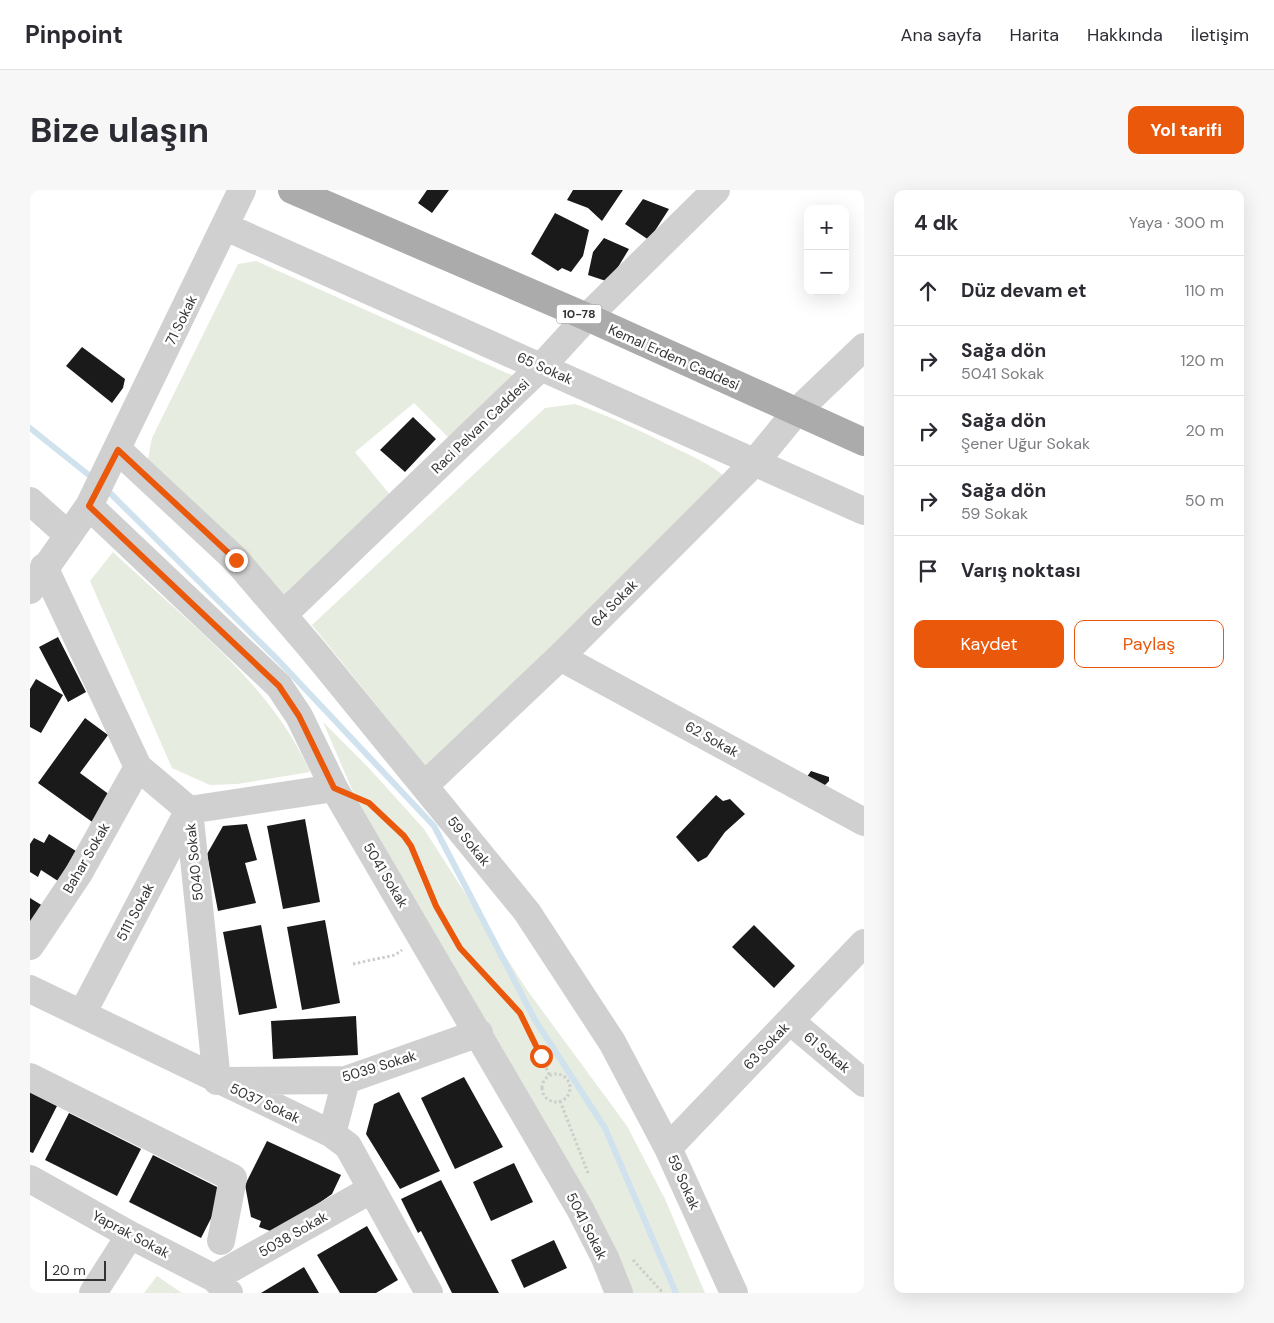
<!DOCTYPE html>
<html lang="tr">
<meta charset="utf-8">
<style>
:root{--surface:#fff;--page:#f7f7f7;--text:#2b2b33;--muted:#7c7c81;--line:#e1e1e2;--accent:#ea580c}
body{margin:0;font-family:"DM Sans",sans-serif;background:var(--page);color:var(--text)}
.controls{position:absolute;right:15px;top:15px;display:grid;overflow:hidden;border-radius:10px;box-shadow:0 5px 20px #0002}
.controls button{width:45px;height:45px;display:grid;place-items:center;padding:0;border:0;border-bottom:1px solid var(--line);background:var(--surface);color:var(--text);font:25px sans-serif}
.scale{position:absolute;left:15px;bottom:12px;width:61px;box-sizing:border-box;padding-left:5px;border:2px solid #333;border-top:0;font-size:14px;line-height:18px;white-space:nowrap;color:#333;-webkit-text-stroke:4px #fff;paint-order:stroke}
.stop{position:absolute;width:15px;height:15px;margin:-11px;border:4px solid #ea580c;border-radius:50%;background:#fff}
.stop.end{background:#ea580c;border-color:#fff;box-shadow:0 1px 5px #0008}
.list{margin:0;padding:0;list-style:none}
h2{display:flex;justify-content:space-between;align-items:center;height:65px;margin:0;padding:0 20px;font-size:21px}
h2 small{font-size:16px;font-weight:400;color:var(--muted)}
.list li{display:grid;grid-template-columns:32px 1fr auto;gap:15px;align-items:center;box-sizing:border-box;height:70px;padding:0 20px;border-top:1px solid var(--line)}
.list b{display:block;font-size:19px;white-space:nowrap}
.list p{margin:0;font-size:16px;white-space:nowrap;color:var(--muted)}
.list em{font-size:16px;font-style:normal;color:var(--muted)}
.actions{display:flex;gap:10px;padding:15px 20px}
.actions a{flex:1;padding:11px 0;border:1px solid var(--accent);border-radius:10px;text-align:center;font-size:18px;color:var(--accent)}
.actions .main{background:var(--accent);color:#fff}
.icon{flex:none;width:28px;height:28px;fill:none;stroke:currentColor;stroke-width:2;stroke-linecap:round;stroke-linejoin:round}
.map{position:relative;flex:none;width:834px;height:1103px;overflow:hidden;border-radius:10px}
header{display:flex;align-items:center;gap:30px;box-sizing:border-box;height:70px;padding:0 25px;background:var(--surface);border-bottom:1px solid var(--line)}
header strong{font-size:24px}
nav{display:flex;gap:28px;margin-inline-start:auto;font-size:18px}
.intro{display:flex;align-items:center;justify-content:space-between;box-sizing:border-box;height:120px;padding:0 30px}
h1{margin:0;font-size:35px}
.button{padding:12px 22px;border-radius:10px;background:var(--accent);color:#fff;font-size:18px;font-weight:700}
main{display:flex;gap:30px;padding:0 30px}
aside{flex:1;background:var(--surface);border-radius:10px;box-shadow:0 5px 20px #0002}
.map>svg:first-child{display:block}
.green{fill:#e6ecdf}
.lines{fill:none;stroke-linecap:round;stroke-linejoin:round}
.stream{stroke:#cfe2ee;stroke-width:6}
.building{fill:#1a1a1a}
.path{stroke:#cdcdcd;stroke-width:3;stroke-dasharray:2.5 2.5;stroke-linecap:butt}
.minor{stroke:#d0d0d0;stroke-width:28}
.major{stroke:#ababab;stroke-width:28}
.route{stroke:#ea580c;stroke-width:6}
.labels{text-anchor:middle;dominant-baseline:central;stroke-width:5;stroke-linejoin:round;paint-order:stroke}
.shield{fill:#fff;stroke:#707070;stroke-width:1}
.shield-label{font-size:12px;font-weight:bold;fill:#333}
.street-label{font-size:14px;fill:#333;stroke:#fff}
</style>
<header>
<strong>Pinpoint</strong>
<nav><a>Ana sayfa</a><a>Harita</a><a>Hakkında</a><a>İletişim</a></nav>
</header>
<div class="intro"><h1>Bize ulaşın</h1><a class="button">Yol tarifi</a></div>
<main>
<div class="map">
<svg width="834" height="1103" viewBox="0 0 834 1103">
<rect width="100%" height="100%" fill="#fff"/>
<path class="green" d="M 226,71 L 488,188 L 422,251 L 384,213 L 325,262 L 361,306 L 258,410 L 138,293 L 118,269 L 122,248 L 208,74 Z
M 545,214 C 580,226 613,242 647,259 C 664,267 682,275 696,288 L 400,582 L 282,435 L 515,218 Z
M 83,362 C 152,427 241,493 280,582 L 207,594 L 180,595 L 142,578 L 60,391 Z
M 293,532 L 337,576 L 394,639 L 497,800 L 597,936 L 635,1009 L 675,1103 L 599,1103 L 339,639 Z
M 127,1086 L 152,1103 L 114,1103 Z"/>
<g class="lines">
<path class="stream" d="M 0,238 L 65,290
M 75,298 L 248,470 L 404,636 L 505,830 L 575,938 L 646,1103"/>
</g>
<path class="building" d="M 397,0 L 419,0 L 402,23 L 388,13 Z
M 543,0 L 593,0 L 572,31 L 558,18 L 537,10 Z
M 613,9 L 639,19 L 619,50 L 595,34 Z
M 525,23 L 559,40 L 553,66 L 541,82 L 532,78 L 528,81 L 501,64 Z
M 574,48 L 599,59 L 579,92 L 558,85 L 563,62 Z
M 52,157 L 95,189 L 93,198 L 82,213 L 36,176 Z
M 383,227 L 406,249 L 375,282 L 350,260 Z
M 28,447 L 56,502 L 38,512 L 9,457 Z
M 6,489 L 33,505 L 11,543 L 0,537 L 0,499 Z
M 55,528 L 78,545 L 50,583 L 84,608 L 65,634 L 8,593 Z
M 781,581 L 799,587 L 799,591 L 792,598 L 774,591 Z
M 686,605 L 693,611 L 700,609 L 715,624 L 695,642 L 677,667 L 668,672 L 646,647 Z
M 275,629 L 290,712 L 253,719 L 237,636 Z
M 217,634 L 227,670 L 215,673 L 226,713 L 188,721 L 177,664 L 193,636 Z
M 19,644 L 46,661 L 28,691 L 11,680 L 8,687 L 0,682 L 0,654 L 4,648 L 14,653 Z
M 0,708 L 13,716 L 0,748 Z
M 295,730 L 310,813 L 272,820 L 257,737 Z
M 231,735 L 247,818 L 209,825 L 193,742 Z
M 724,735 L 765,776 L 744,798 L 702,757 Z
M 326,826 L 328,865 L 243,869 L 241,831 Z
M 434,887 L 473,957 L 425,979 L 391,908 Z
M 0,902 L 27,916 L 3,963 L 0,962 Z
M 369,902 L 410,981 L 370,999 L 336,944 L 344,914 Z
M 39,923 L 111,959 L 87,1006 L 15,970 Z
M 237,951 L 311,985 L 302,1004 L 246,1043 L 229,1037 L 231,1031 L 221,1027 L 215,995 Z
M 123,965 L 195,1001 L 171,1048 L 99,1012 Z
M 484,973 L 503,1012 L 461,1031 L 443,992 Z
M 411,990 L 428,1023 L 469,1103 L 422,1103 L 391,1041 L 388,1043 L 371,1009 Z
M 337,1036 L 368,1090 L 346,1103 L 310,1103 L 287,1065 Z
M 524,1050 L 537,1078 L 494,1098 L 481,1070 Z
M 274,1077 L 289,1103 L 231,1103 Z"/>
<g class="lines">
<path class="path" d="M 345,618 L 381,656 L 406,715 L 430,758 L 490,823 L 520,886
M 323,774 L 365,765 L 372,760
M512 898a14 14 0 1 1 28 0a14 14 0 1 1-28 0Z
M 530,911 L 558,983
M 603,1070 L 633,1103"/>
<path class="minor" d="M 196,37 L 834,321
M 88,260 L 206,370 L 283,460 L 497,722 L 582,852 L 638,958 L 704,1103
M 0,311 L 37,344
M 59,316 L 249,496 L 269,526 L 304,598 L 550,1019 L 575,1068 L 589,1103
M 14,377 L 108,577 L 159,620 L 187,891 L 316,890 L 449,843
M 0,400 L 59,316 L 212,0
M 253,425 L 512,176 L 557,127 L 686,0
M 530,467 L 834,632
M 394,596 L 530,467 L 725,272 L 766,222 L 834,157
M 0,756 L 49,683 L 108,577
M 0,799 L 302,944 L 318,956 L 399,1103
M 52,824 L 159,620 L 304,598
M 760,831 L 834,893
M 0,887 L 203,988 L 191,1051
M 302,944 L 316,890
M 638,958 L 834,753
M 0,989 L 100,1045 L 184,1088 L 199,1103
M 184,1088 L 342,999
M 63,1103 L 100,1045"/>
<path class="major" d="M 262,0 L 557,127 L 834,252"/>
</g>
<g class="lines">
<path class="route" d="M 206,370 L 88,260 L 59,316 L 249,496 L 269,526 L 304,598 L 339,613 L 374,646 L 381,656 L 406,716 L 430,758 L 490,823 L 511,866"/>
</g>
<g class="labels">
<rect class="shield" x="526.5" y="114.5" width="45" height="19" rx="4"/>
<g class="shield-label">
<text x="549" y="124">10-78</text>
</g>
<g class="street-label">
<text transform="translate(151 130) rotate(-64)">71 Sokak</text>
<text transform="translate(644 167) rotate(24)">Kemal Erdem Caddesi</text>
<text transform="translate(515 178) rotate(24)">65 Sokak</text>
<text transform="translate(450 236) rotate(-44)">Raci Pelvan Caddesi</text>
<text transform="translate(584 413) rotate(-45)">64 Sokak</text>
<text transform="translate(682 549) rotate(29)">62 Sokak</text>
<text transform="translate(439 651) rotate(51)">59 Sokak</text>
<text transform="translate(56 668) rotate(-60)">Bahar Sokak</text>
<text transform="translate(164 672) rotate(-96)">5040 Sokak</text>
<text transform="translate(356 685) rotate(59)">5041 Sokak</text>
<text transform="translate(105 722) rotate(-62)">5111 Sokak</text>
<text transform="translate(736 856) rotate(-46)">63 Sokak</text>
<text transform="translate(797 862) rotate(40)">61 Sokak</text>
<text transform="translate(349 876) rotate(-17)">5039 Sokak</text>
<text transform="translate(235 913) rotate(25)">5037 Sokak</text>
<text transform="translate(654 992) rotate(66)">59 Sokak</text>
<text transform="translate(557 1036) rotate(63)">5041 Sokak</text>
<text transform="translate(101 1044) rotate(28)">Yaprak Sokak</text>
<text transform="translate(263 1044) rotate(-30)">5038 Sokak</text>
</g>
</g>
</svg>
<div class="controls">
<button>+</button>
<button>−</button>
</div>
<div class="scale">20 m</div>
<div class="stop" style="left:511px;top:866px"></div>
<div class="stop end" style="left:206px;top:370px"></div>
</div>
<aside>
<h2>4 dk<small>Yaya · 300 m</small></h2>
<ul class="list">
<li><svg class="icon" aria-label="ahead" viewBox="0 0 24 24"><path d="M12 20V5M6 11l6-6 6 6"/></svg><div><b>Düz devam et</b></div><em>110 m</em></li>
<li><svg class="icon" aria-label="right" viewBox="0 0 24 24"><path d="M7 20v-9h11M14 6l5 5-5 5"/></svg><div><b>Sağa dön</b><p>5041 Sokak</p></div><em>120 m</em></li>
<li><svg class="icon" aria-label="right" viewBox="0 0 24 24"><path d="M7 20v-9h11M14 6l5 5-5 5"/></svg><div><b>Sağa dön</b><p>Şener Uğur Sokak</p></div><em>20 m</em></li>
<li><svg class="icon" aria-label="right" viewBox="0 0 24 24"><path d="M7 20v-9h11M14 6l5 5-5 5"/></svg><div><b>Sağa dön</b><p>59 Sokak</p></div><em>50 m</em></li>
<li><svg class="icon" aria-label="arrive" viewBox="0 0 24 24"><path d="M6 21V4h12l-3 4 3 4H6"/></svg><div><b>Varış noktası</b></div></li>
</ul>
<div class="actions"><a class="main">Kaydet</a><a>Paylaş</a></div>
</aside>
</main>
